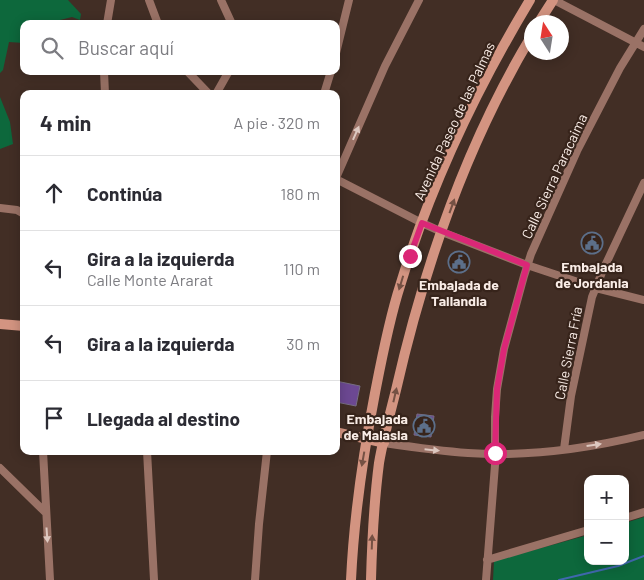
<!DOCTYPE html>
<html lang="es">
<meta charset="utf-8">
<style>
:root{--surface:#fff;--page:#f7f7f7;--text:#2b2b33;--muted:#7c7c81;--line:#e1e1e2}
body{margin:0;font-family:Barlow,sans-serif;background:var(--page);color:var(--text)}
.controls{position:absolute;right:15px;bottom:15px;display:grid;overflow:hidden;border-radius:10px;box-shadow:0 2px 12px #0003}
.controls button{width:45px;height:45px;display:grid;place-items:center;padding:0;border:0;border-bottom:1px solid var(--line);background:var(--surface);color:var(--text);font:25px sans-serif}
.compass{position:absolute;left:524px;top:15px;width:45px;height:45px;border-radius:50%;background:var(--surface);box-shadow:0 2px 12px #0003;rotate:348deg}
.stop{position:absolute;width:15px;height:15px;margin:-11px;border:4px solid #db2777;border-radius:50%;background:#fff}
.stop.end{background:#db2777;border-color:#fff;box-shadow:0 1px 5px #0008}
.list{margin:0;padding:0;list-style:none}
h2{display:flex;justify-content:space-between;align-items:center;height:65px;margin:0;padding:0 20px;font-size:21px}
h2 small{font-size:16px;font-weight:400;color:var(--muted)}
.list li{display:grid;grid-template-columns:32px 1fr auto;gap:15px;align-items:center;box-sizing:border-box;height:75px;padding:0 20px;border-top:1px solid var(--line)}
.list b{display:block;font-size:19px;white-space:nowrap}
.list p{margin:0;font-size:16px;white-space:nowrap;color:var(--muted)}
.list em{font-size:16px;font-style:normal;color:var(--muted)}
.icon{flex:none;width:28px;height:28px;fill:none;stroke:currentColor;stroke-width:2;stroke-linecap:round;stroke-linejoin:round}
.map{position:relative;flex:none;width:644px;height:580px;overflow:hidden}
.search{position:absolute;background:var(--surface);box-shadow:0 2px 12px #0003;left:20px;top:20px;width:320px;height:55px;display:flex;align-items:center;gap:12px;box-sizing:border-box;padding:0 18px;border-radius:10px;color:var(--muted);font-size:19px}
.panel{position:absolute;background:var(--surface);box-shadow:0 2px 12px #0003;left:20px;top:90px;width:320px;height:365px;border-radius:10px}
.map>svg:first-child{display:block}
.green{fill:#0d683c}
.lines{fill:none;stroke-linecap:round;stroke-linejoin:round}
.stream{stroke:#4068ae;stroke-width:2}
.building{fill:#6c4892;stroke:#766d82}
.street{stroke:#9a7266;stroke-width:8}
.secondary{stroke:#d39481;stroke-width:10}
.oneway{fill:#ddc8c0}
.oneway2{fill:#755144}
.route{stroke:#db2777;stroke-width:6}
.labels{text-anchor:middle;dominant-baseline:central;stroke-width:4.5;stroke-linejoin:round;paint-order:stroke}
.street-label{font-size:14px;fill:#faede7;stroke:#37241b}
.poi-label{font-size:14px;font-weight:bold;fill:#faede7;stroke:#37241b}
</style>
<div class="map">
<svg width="644" height="580" viewBox="0 0 644 580">
<rect width="100%" height="100%" fill="#422e25"/>
<path class="green" d="M 0,0 L 68,0 L 81,14 L 80,20 L 72,17 L 44,24 L 24,24 L 24,43 L 9,42 L 3,70 L 0,73 Z
M 0,97 L 10,122 L 13,144 L 0,149 Z
M 644,517 L 644,580 L 493,580 L 494,561 L 588,535 L 588,561 L 625,561 L 625,523 Z"/>
<g class="lines">
<path class="stream" d="M 559,580 L 618,566 L 644,556"/>
</g>
<path class="building" d="M 336,381 L 360,386 L 356,406 L 336,402 Z
M 417,414 L 434,416 L 431,437 L 414,435 Z"/>
<g class="lines">
<path class="street" d="M 149,0 L 158,24
M 221,0 L 232,24
M 554,0 L 644,47
M 107,24 L 111,0
M 336,53 L 349,0
M 104,71 L 105,94
M 187,71 L 209,94
M 216,94 L 229,71
M 324,94 L 331,71
M 336,178 L 385,66 L 419,0
M 336,179 L 422,223 L 442,232 L 527,265 L 596,288 L 644,300
M 0,208 L 17,210 L 24,214
M 384,443 C 412,447 440,451 468,453 C 526,457 587,449 644,435
M 564,449 L 571,396 L 592,297 L 603,270 L 644,183
M 43,451 L 50,580
M 147,451 L 154,580
M 0,468 L 46,513
M 625,518 L 644,512
M 487,560 L 588,530
M 255,580 L 259,524 L 267,451
M 486,580 L 495,465 L 495,417 L 497,389 L 504,349 L 524,276 L 531,254 L 577,151 L 620,68 L 644,29"/>
<path class="secondary" d="M 539,22 L 553,0
M 0,324 L 24,326
M 336,432 L 384,443
M 351,580 C 354,516 363,455 375,393 C 382,357 389,320 400,286 C 430,187 477,88 530,0
M 371,580 C 372,541 374,502 379,463 C 383,439 390,414 396,390 C 424,267 467,143 532,35"/>
</g>
<defs><path id="oneway-solid" d="M-6-.8H1V-3.2L6.5 0L1 3.2V.8H-6Z" transform="scale(1.25)"/></defs>
<g class="oneway">
<use href="#oneway-solid" transform="translate(356 133) rotate(-66)"/>
<use href="#oneway-solid" transform="translate(594 445) rotate(-8)"/>
<use href="#oneway-solid" transform="translate(432 450) rotate(6)"/>
<use href="#oneway-solid" transform="translate(47 535) rotate(86)"/>
</g>
<g class="oneway2">
<use href="#oneway-solid" transform="translate(452 206) rotate(-70)"/>
<use href="#oneway-solid" transform="translate(401 283) rotate(107)"/>
<use href="#oneway-solid" transform="translate(395 395) rotate(-77)"/>
<use href="#oneway-solid" transform="translate(363 459) rotate(100)"/>
<use href="#oneway-solid" transform="translate(372 542) rotate(-88)"/>
</g>
<g class="lines">
<path class="route" d="M 410,256 L 422,223 L 527,265 L 504,349 L 497,389 L 495,453"/>
</g>
<defs>
<g id="civic-ring" transform="scale(1.125)"><circle r="9.5" fill="#37241b" stroke="#5c6f8a" stroke-width="1.5"/><path d="M-.6-6.5H3V-4.5H.6V-3L4-1V1h2V6H-6V1h2V-1L-.6-3ZM-1.2 2.5V6h2.4V2.5Z" fill="#5c6f8a"/></g>
</defs>
<g fill-rule="evenodd">
<use href="#civic-ring" x="592" y="243"/>
<use href="#civic-ring" x="459" y="262"/>
<use href="#civic-ring" x="424" y="426"/>
</g>
<g class="labels">
<g class="street-label">
<text transform="translate(454 121) rotate(-65)">Avenida Paseo de las Palmas</text>
<text transform="translate(554 176) rotate(-65)">Calle Sierra Paracaima</text>
<text transform="translate(568 353) rotate(-79)">Calle Sierra Fría</text>
</g>
<g class="poi-label">
<text x="592" y="266">Embajada<tspan x="592" dy="16">de Jordania</tspan></text>
<text x="459" y="284">Embajada de<tspan x="459" dy="16">Tailandia</tspan></text>
<text x="408" y="418" text-anchor="end">Embajada<tspan x="408" dy="16">de Malasia</tspan></text>
</g>
</g>
</svg>
<div class="controls">
<button>+</button>
<button>−</button>
</div>
<svg class="compass" viewBox="-18 -18 36 36"><path d="M0-13l5 13h-10z" fill="#e53935"/><path d="M0 13l5-13h-10z" fill="#7c7c81"/></svg>
<div class="stop" style="left:495px;top:453px"></div>
<div class="stop end" style="left:410px;top:256px"></div>
<div class="search"><svg class="icon" aria-label="search" viewBox="0 0 24 24"><circle cx="10" cy="10" r="6"/><path d="M15 15l6 6"/></svg>Buscar aquí</div>
<section class="panel">
<h2>4 min<small>A pie · 320 m</small></h2>
<ul class="list">
<li><svg class="icon" aria-label="ahead" viewBox="0 0 24 24"><path d="M12 20V5M6 11l6-6 6 6"/></svg><div><b>Continúa</b></div><em>180 m</em></li>
<li><svg class="icon" aria-label="left" viewBox="0 0 24 24"><path d="M17 20v-9H6M10 6l-5 5 5 5"/></svg><div><b>Gira a la izquierda</b><p>Calle Monte Ararat</p></div><em>110 m</em></li>
<li><svg class="icon" aria-label="left" viewBox="0 0 24 24"><path d="M17 20v-9H6M10 6l-5 5 5 5"/></svg><div><b>Gira a la izquierda</b></div><em>30 m</em></li>
<li><svg class="icon" aria-label="arrive" viewBox="0 0 24 24"><path d="M6 21V4h12l-3 4 3 4H6"/></svg><div><b>Llegada al destino</b></div></li>
</ul>
</section>
</div>
